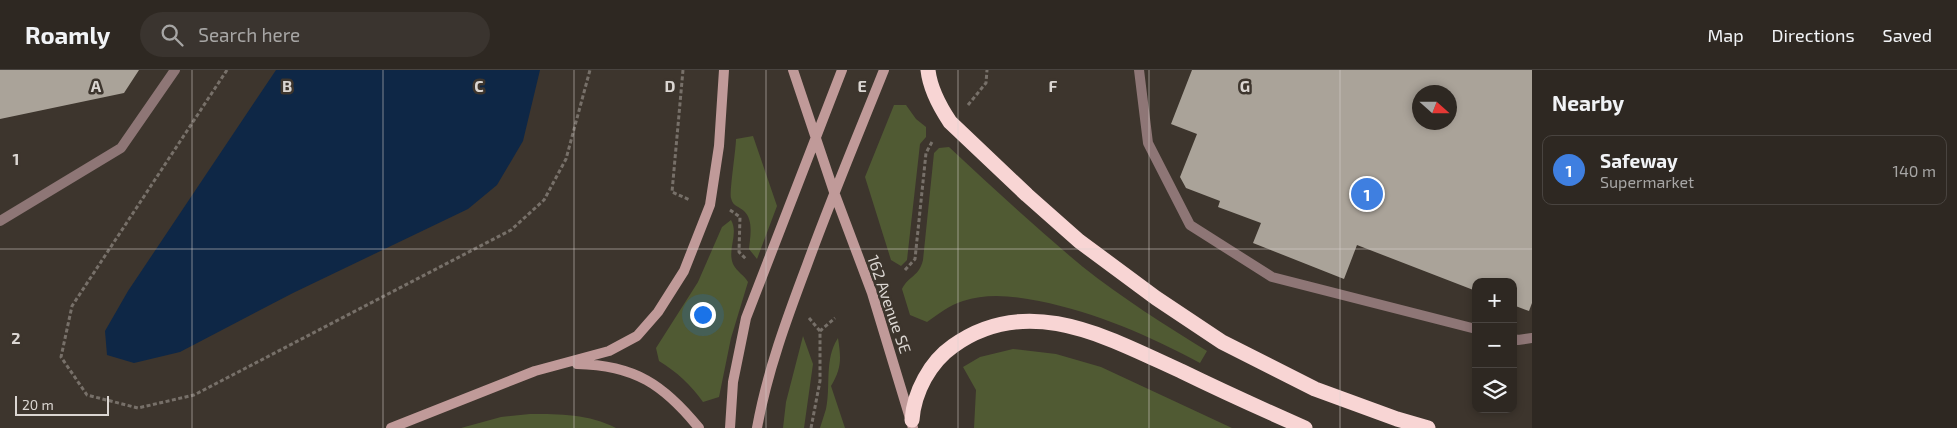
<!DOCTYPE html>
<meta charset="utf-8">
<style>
:root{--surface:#2e2822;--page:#3a342f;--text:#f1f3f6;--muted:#a7a6a5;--line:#494440;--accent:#a5b1fc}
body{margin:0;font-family:"Exo 2",sans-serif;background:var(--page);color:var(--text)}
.controls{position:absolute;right:15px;bottom:15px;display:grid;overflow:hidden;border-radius:10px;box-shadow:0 2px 8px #0003}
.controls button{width:45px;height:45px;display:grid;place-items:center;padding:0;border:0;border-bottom:1px solid var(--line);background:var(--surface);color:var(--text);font:25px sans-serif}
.compass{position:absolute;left:1412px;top:15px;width:45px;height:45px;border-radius:50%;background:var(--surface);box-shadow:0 2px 8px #0003;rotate:111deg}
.scale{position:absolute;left:15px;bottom:12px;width:94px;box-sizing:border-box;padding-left:5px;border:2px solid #dbd6d2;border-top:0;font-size:14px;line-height:18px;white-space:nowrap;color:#dbd6d2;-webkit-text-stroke:4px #3d352d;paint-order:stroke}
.you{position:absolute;left:702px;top:244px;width:18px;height:18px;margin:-12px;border:4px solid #fff;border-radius:50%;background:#1a73e8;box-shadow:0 0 0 8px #1a73e833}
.badge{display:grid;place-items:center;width:32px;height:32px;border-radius:50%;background:var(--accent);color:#fff;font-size:16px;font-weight:700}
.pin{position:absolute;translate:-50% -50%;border:2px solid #fff;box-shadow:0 1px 5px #0006}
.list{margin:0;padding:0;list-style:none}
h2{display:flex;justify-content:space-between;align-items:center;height:65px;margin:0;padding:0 20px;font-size:21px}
h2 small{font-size:16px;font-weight:400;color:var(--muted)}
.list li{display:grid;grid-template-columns:32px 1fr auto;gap:15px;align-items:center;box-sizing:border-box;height:70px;margin:0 10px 10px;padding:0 10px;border:1px solid var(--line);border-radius:10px}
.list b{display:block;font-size:19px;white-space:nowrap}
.list p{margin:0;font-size:16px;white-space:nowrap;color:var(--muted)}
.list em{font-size:16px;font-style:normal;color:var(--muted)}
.icon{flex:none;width:28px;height:28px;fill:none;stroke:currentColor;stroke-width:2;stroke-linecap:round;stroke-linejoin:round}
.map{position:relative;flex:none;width:1532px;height:358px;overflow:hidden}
header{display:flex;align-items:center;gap:30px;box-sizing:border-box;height:70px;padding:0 25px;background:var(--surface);border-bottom:1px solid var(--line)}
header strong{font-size:24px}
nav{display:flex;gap:28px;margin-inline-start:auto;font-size:18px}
.search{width:350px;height:45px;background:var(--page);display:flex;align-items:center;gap:12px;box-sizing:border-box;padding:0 18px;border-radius:28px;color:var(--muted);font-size:19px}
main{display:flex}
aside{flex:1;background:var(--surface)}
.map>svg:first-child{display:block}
.green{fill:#505a33}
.water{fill:#0e2746}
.building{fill:#aaa399;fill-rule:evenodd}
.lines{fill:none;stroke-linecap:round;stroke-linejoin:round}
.path{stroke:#777069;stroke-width:3;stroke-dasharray:4 2.5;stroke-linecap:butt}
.lane{stroke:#8e7676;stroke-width:10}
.secondary{stroke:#c09a99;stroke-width:10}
.highway{stroke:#f8d5d4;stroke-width:15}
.grid{fill:none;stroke:#dbd6d2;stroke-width:1;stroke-opacity:0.55}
.labels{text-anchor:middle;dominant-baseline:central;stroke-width:5;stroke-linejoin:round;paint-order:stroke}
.street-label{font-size:16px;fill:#dbd6d2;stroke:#3d352d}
.grid-label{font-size:16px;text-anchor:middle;font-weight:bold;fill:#dbd6d2;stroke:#3d352d;stroke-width:5;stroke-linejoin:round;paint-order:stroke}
</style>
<header>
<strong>Roamly</strong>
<div class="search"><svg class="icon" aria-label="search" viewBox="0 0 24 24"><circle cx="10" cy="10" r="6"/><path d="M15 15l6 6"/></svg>Search here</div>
<nav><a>Map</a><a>Directions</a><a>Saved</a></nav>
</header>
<main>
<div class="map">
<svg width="1532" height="358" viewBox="0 0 1532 358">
<rect width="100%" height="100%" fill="#3d352d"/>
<path class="green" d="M 894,35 L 906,35 L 916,49 L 926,57 L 926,67 L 920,74 L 907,190 L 901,196 L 891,190 L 865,107 Z
M 753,66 L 777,136 L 757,189 L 749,179 C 750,168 754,150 744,141 C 739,136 733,137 731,128 C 729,123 736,79 736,69 Z
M 949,77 C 993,118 1037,159 1083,197 C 1122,228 1165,255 1207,281 L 1200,293 C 1148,265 1097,243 1039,231 C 1014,226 987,223 963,231 C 950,235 938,244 927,252 L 910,245 L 902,219 C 909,205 919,207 923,190 L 934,83 L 939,78 Z
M 731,150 C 739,164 727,179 733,194 C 737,202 744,205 748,212 L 731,268 L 719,327 L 703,332 C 691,315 677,302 659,291 L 656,278 L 698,212 L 722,157 Z
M 803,266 L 813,294 L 804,358 L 783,358 L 786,332 Z
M 838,268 C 841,288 842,298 831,316 L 845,358 L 820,358 C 822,352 824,345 826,339 C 831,316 824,289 838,268 Z
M 1013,279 L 1056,284 L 1101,297 L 1232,358 L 974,358 L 976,320 L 963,297 L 980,287 Z
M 530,344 C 560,344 589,344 616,358 L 461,358 L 501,347 Z"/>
<path class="water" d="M 276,0 L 540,0 L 523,71 L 497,115 L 468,139 L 293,223 L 180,282 L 134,293 L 107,285 L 105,261 L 128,221 Z"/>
<path class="building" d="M 0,0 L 139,0 L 124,23 L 0,49 Z
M 1192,0 L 1532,0 L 1532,233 L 1529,241 L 1513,235 L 1513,212 L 1476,212 L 1476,221 L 1357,175 L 1344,209 L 1253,173 L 1261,153 L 1218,137 L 1220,131 L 1186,118 L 1180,107 L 1197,64 L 1171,54 ZM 1420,22 L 1450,22 L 1450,52 L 1420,52 Z"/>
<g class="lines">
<path class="path" d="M 227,0 L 72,236 L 61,287 L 87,325 L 138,338 L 194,325 L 511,160 L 544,130 L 566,89 L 590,0
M 683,0 L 672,122 L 690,130
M 968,35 L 986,13 L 987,0
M 730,140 L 740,147 L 739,182 L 747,190
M 905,200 L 915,189 L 926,83 L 933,70
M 809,248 L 820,261
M 811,358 L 820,311 L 820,261 L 835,248"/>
<path class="lane" d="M 1139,0 L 1148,73 L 1190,155 L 1272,207 L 1476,259
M 0,151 L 121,78 L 175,0
M 1513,269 L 1518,270 L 1532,268"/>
<path class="secondary" d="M 793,0 L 834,122 L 872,223 L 913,358
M 577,294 C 635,295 664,315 699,358
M 391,358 L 535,301 L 609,281 L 637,266 L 658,242 L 684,201 L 710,135 L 719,76 L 724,0
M 730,358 L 733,312 L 746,248 L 842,0
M 757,358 C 767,302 787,248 807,195 C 831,129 858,65 884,0"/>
<path class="highway" d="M 928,0 C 930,19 940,37 950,52 L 1027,125 L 1079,171 L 1156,228 L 1222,272 L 1315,319 L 1397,349 L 1428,358
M 912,350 C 914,322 930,292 953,276 C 1028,222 1108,268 1181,301 C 1222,321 1264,340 1305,358"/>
</g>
<path class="grid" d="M 192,0 L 192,358M 383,0 L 383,358M 574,0 L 574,358M 766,0 L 766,358M 958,0 L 958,358M 1149,0 L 1149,358M 1340,0 L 1340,358M 0,179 L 1532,179"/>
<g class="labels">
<g class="street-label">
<text transform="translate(890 234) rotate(71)">162 Avenue SE</text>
</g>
</g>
<g class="grid-label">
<text x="96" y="22">A</text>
<text x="287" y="22">B</text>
<text x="479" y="22">C</text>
<text x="670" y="22">D</text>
<text x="862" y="22">E</text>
<text x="1053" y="22">F</text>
<text x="1245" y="22">G</text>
<text x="16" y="95">1</text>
<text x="16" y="274">2</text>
</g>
</svg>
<div class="controls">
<button>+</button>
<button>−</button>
<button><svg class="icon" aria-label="layers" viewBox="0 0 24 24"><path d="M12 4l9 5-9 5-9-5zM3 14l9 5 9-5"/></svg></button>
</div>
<svg class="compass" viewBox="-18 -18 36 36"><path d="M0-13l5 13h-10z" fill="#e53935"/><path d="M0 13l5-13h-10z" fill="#a7a6a5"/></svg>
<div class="scale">20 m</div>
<div class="you"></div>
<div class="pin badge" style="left:1367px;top:124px;background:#3f7fe0">1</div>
</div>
<aside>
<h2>Nearby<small></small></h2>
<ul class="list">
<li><span class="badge" style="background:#3f7fe0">1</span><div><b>Safeway</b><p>Supermarket</p></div><em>140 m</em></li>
</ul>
</aside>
</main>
